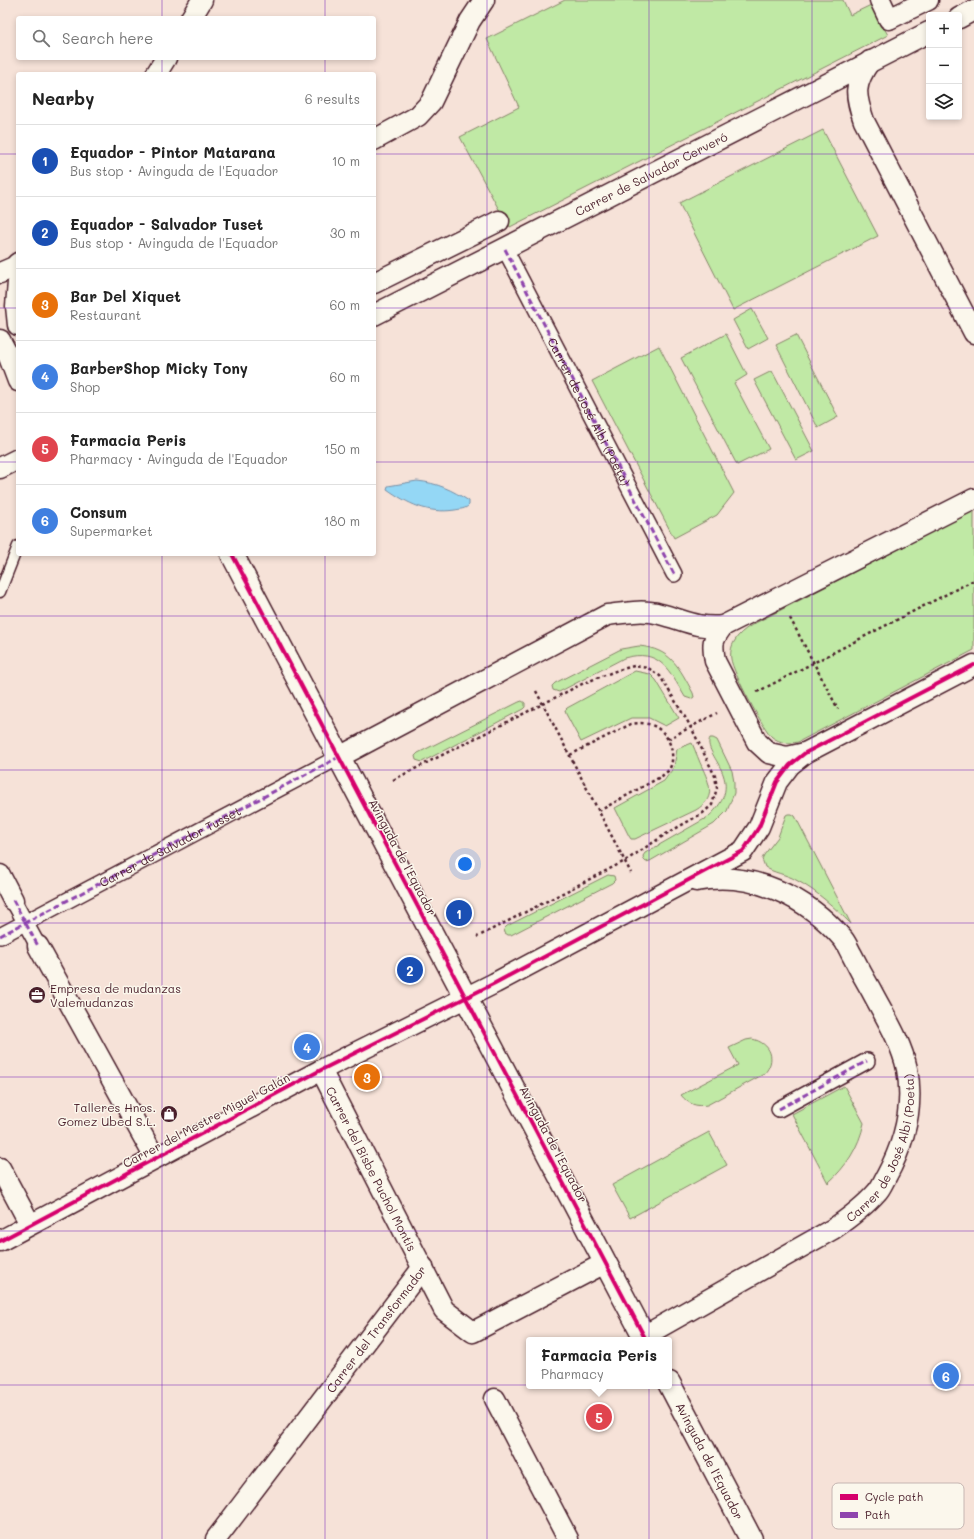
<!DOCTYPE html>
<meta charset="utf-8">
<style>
:root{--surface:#fff;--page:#f6f6f6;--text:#222;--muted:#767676;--line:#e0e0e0;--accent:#4a1f2b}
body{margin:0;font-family:Mali,sans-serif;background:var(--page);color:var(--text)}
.controls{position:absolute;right:12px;top:12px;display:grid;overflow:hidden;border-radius:4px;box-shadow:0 2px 6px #0003}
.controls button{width:36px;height:36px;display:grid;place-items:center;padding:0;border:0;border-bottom:1px solid var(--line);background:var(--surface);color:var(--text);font:20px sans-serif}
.you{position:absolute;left:465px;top:864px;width:14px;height:14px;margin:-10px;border:3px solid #fff;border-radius:50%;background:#1a73e8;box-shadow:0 0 0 6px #1a73e833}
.badge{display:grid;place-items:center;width:26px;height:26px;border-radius:50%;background:var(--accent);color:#fff;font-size:13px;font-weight:700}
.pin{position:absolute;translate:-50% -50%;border:2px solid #fff;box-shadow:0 1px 4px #0006}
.popup{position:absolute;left:526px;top:1337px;width:146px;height:52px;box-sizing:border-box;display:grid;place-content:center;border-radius:4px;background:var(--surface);filter:drop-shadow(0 1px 3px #0005);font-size:13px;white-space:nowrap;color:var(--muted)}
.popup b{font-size:15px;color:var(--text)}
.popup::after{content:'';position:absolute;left:50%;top:100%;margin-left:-8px;border:8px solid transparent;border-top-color:var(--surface)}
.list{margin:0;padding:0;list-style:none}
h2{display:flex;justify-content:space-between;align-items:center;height:52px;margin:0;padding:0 16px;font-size:17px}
h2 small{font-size:13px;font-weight:400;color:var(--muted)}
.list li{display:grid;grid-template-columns:26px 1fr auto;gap:12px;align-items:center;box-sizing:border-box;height:72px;padding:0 16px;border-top:1px solid var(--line)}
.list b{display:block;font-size:15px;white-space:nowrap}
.list p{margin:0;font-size:13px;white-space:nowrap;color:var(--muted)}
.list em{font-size:13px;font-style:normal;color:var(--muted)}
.icon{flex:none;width:22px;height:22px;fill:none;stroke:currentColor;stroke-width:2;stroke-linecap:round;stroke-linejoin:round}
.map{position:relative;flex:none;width:974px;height:1539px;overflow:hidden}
.search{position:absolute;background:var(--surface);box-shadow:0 2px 6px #0003;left:16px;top:16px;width:360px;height:44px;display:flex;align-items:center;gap:10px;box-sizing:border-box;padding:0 14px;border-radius:4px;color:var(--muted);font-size:15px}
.panel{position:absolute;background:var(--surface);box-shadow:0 2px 6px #0003;left:16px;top:72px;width:360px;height:484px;border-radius:4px}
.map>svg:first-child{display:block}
.green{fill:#c0e9a5;stroke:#858468}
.water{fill:#94d7f5;stroke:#768da4}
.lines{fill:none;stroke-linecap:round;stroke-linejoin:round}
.service-casing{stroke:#4a1f2b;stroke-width:13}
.pedestrian-casing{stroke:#4a1f2b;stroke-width:18}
.minor-casing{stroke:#4a1f2b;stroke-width:23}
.tertiary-casing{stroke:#4a1f2b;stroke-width:25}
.path{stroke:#4a1f2b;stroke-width:2.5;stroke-dasharray:3 3;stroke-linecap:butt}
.service{stroke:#fbf7ec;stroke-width:10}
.pedestrian{stroke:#fbf7ec;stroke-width:15}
.minor{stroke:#fbf7ec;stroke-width:20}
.tertiary{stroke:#fbf7ec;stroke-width:22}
.quiet{stroke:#8e44ad;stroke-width:3;stroke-dasharray:6 3;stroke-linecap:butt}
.cycleway-casing{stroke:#fbf7ec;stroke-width:6}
.cycleway{stroke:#d6006c;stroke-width:4}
.grid{fill:none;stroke:#7b2cbf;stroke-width:1;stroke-opacity:0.55}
.labels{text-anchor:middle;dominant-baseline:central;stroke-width:3;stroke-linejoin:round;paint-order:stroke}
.street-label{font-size:12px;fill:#4a1f2b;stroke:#fbf7ec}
.poi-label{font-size:12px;fill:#4a1f2b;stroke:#fbf7ec;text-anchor:start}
.key{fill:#fbf7ec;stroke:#c6b6b2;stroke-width:1}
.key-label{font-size:11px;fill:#4a1f2b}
</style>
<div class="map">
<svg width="974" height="1539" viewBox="0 0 974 1539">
<rect width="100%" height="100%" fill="#f6e2d8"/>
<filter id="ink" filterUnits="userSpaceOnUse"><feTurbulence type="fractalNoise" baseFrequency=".025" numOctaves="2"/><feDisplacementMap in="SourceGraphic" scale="8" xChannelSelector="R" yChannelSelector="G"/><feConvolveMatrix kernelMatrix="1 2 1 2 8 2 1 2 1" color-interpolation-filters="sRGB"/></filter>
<g filter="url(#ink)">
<path class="green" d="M 565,0 L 843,0 L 850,15 L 871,5 L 888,35 L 510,227 L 497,206 L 460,137 L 519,107 L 487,39 Z
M 823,130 L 878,236 L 733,310 L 679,203 Z
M 752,309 L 768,338 L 748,349 L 733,320 Z
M 726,334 L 747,375 L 734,383 L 769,449 L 737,465 L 681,358 Z
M 796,335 L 838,417 L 818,428 L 776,345 Z
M 659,346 L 734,493 L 717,515 L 674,538 L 592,381 Z
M 772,371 L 814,451 L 796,460 L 754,380 Z
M 974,510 L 974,650 L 798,742 C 789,744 780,743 772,737 C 764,730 732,671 731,659 C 730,654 731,647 734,642 C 741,628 760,621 773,614 Z
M 639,646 C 671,649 679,667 693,693 L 694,697 L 691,699 L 685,697 C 669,670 660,648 624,658 L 559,692 L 553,690 L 552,686 L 555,683 L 621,649 Z
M 635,671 L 650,674 L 656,680 L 679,718 L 665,726 L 649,718 L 631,718 L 581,742 L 566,714 L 565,710 L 567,708 Z
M 522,701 L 525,703 L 525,707 L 523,709 L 422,762 L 416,760 L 415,756 L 418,753 L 519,702 Z
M 710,738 L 713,738 L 717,740 L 732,771 L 734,782 L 734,793 L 727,811 L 714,824 L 650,861 L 646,862 L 644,860 L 643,856 L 645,853 L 708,817 C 750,780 701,755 710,738 Z
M 692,743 C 696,752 699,761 703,769 C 711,787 715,798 696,810 L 635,839 L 631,839 L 629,836 L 615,808 L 664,781 L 674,767 L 677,749 Z
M 788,814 L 792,814 L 795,816 L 851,924 C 834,907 817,891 796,880 C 786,874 773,873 765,867 L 762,859 L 764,855 L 778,837 L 786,815 Z
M 608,875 L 614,876 L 615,880 L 612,883 L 511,935 L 508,935 L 505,933 L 504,929 L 507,926 Z
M 752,1039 C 771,1043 777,1060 764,1074 L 707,1105 C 696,1107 688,1104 681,1095 L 738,1065 L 729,1048 L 746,1040 Z
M 844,1086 L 864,1123 C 859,1147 846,1167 828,1183 L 792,1114 Z
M 709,1132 L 727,1165 L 630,1218 L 612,1185 Z"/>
<path class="water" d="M 417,481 C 438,483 452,490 469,501 L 469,505 C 466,509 460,509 455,510 C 428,514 408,504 387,489 L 388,486 Z"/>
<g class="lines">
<g class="service-casing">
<path id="service" d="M 0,592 L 18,546"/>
</g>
<g class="pedestrian-casing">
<g id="pedestrian">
<path id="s1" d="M 505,249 L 674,574"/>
<path d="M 13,900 L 38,946"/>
<path d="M 0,936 L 339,757"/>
<path d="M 779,1109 L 867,1061"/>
</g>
</g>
<g class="minor-casing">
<g id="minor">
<path d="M 880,0 L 889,19 L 928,0"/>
<path d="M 191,18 L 202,0"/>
<path d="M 959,18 L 974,10"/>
<path d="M 870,61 C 853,85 855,95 864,121 L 974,333"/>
<path d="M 156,74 L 166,58"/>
<path d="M 374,140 L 418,116 L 431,102 L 470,21 L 484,0"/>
<path d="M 0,273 L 14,267 L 18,263"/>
<path d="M 18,282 L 16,306 L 18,325"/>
<path d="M 374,283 L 499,221"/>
<path id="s2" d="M 374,315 L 929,32"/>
<path d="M 0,340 L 9,357 L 18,381"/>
<path d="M 0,468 L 18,459"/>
<path d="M 723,626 C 712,640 712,643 715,661 L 757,742 L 769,753 L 787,757 L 805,753"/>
<path d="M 339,757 L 607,615 C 624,613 643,609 660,614 C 684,620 698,629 723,626 L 974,499"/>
<path d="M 0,875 L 13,900"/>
<path d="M 38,946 L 155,1158"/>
<path id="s3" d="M 321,1070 L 444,1310 L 473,1332 L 605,1263"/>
<path d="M 0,1168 L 30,1224"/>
<path d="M 0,1241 L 321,1070 L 495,983 L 743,851 L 759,827 L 777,782 L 790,765 L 805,753 L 974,665"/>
<path id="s4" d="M 644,1336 L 833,1229 C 849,1218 864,1207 877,1192 C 881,1188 883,1182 886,1177 C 904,1144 914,1106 907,1069 C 901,1041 884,1015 871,990 C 864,978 858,967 852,955 C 849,950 847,944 843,939 C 807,897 752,870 696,881"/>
<path d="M 495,1399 L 568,1539"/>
<path id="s5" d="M 216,1539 L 423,1267"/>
</g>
</g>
<g class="tertiary-casing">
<g id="tertiary">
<path d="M 232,554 L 646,1340"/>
<path id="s6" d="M 669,1383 L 751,1539"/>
</g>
</g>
<path class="path" d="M 790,618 L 838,709
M 536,691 L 631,873
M 757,692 L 974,580
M 668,739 L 717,713
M 570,755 L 631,724 C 641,722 652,723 660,730 C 671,738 676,758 669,770 C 667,772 664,774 662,776 L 599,811
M 393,780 L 584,683 L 618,670 L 634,666 L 648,668 L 660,676 L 691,727 L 715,776 L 717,788 L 712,805 L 703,813 L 666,834 L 625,861 L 477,937"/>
<use href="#service" class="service"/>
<use href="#pedestrian" class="pedestrian"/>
<use href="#minor" class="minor"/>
<use href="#tertiary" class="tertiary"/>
<g class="quiet">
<path d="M 505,249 L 674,574"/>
<path d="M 13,900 L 38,946"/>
<path id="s7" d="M 0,936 L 339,757"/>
<path d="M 779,1109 L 867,1061"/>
</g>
<g class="cycleway-casing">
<path id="cycleway" d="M 232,554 L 646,1340
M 0,1241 L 321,1070 L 495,983 L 743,851 L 759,827 L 777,782 L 790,765 L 805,753 L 974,665"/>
</g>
<use href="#cycleway" class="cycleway"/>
</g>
</g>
<path class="grid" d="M 162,0 L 162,18M 325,0 L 325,18M 487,0 L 487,1539M 649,0 L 649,1539M 812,0 L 812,1539M 162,58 L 162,74M 325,58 L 325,74M 0,154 L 18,154M 374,154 L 974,154M 0,308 L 18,308M 374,308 L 974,308M 0,462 L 18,462M 374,462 L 974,462M 162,554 L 162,1539M 325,554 L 325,1539M 0,616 L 974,616M 0,770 L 974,770M 0,923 L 974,923M 0,1077 L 974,1077M 0,1231 L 974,1231M 0,1385 L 974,1385"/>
<defs>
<g id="office-disc" transform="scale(0.9)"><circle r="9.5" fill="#4a1f2b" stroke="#fbf7ec"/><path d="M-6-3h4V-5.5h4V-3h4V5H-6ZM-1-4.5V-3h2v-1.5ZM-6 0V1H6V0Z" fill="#fff"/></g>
<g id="shop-disc" transform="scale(0.9)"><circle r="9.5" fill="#4a1f2b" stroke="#fbf7ec"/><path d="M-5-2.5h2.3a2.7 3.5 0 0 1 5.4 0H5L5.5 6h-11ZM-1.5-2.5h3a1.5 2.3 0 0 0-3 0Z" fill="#fff"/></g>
</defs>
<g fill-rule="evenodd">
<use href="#office-disc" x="37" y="995"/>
<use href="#shop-disc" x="169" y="1114"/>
</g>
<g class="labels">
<g class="street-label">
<text stroke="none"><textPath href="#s2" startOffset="311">Carrer de Salvador Cerveró</textPath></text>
<text stroke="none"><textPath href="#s1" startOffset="183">Carrer de José Albi (Poeta)</textPath></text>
<text stroke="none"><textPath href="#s7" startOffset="192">Carrer de Salvador Tusset</textPath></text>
<text transform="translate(403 857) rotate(62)">Avinguda de l'Equador</text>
<text transform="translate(206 1120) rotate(-28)">Carrer del Mestre Miguel Galán</text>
<text transform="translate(554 1144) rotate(62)">Avinguda de l'Equador</text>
<text stroke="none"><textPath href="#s4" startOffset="317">Carrer de José Albi (Poeta)</textPath></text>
<text stroke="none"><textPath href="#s3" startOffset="111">Carrer del Bisbe Puchol Montis</textPath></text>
<text stroke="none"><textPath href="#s5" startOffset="264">Carrer del Transformador</textPath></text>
<text stroke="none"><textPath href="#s6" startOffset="88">Avinguda de l'Equador</textPath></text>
</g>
<g class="poi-label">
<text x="50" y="988">Empresa de mudanzas<tspan x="50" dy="14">Valemudanzas</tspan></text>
<text x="156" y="1107" text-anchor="end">Talleres Hnos.<tspan x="156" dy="14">Gomez Ubed S.L.</tspan></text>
</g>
</g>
<rect x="832" y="1483" width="132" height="46" rx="6" class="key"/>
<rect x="840" y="1494" width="18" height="6" fill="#d6006c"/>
<rect x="840" y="1512" width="18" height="6" fill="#8e44ad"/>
<g class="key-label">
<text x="865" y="1501">Cycle path</text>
<text x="865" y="1519">Path</text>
</g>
</svg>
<div class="controls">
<button>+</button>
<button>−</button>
<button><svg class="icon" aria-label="layers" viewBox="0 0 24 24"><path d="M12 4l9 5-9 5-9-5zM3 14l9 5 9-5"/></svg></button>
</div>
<div class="you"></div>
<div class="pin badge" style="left:459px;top:913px;background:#1a4fb4">1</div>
<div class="pin badge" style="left:410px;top:970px;background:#1a4fb4">2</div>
<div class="pin badge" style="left:367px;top:1077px;background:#e8710a">3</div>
<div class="pin badge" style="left:307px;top:1047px;background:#3f7fe0">4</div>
<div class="pin badge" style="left:599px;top:1417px;background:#e0444e">5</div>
<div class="popup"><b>Farmacia Peris</b>Pharmacy</div>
<div class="pin badge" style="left:946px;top:1376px;background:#3f7fe0">6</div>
<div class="search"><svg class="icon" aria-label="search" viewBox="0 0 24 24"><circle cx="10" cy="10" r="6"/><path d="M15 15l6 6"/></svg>Search here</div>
<section class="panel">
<h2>Nearby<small>6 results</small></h2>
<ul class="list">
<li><span class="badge" style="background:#1a4fb4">1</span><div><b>Equador - Pintor Matarana</b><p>Bus stop · Avinguda de l'Equador</p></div><em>10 m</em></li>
<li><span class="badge" style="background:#1a4fb4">2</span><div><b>Equador - Salvador Tuset</b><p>Bus stop · Avinguda de l'Equador</p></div><em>30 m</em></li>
<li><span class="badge" style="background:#e8710a">3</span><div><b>Bar Del Xiquet</b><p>Restaurant</p></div><em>60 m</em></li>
<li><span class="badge" style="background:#3f7fe0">4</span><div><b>BarberShop Micky Tony</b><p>Shop</p></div><em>60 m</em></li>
<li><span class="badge" style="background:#e0444e">5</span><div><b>Farmacia Peris</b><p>Pharmacy · Avinguda de l'Equador</p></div><em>150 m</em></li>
<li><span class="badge" style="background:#3f7fe0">6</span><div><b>Consum</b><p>Supermarket</p></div><em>180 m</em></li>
</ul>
</section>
</div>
